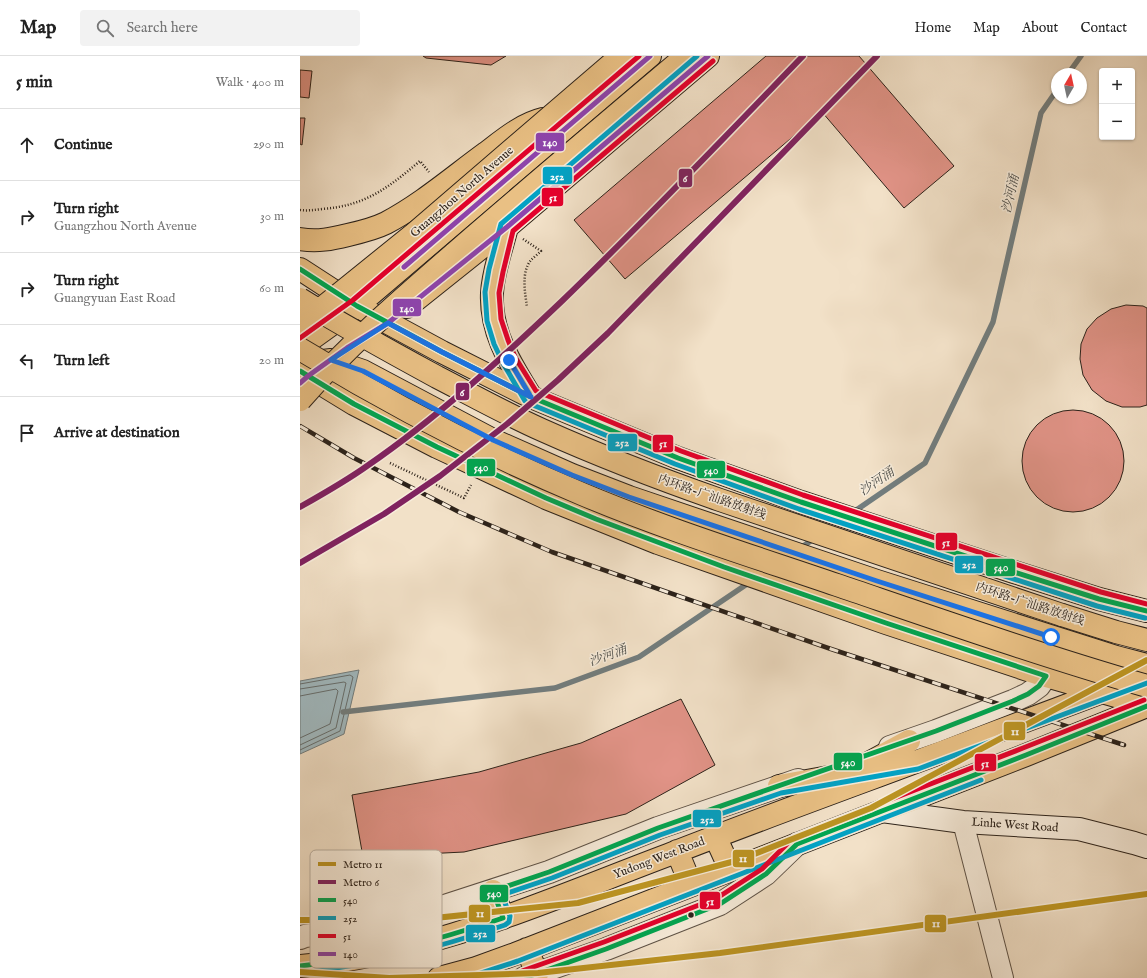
<!DOCTYPE html>
<meta charset="utf-8">
<style>
:root{--surface:#fff;--page:#f2f2f2;--text:#222;--muted:#767676;--line:#e0e0e0}
body{margin:0;font-family:"IM FELL English","Noto Serif SC",serif;background:var(--page);color:var(--text)}
.controls{position:absolute;right:12px;top:12px;display:grid;overflow:hidden;border-radius:4px;box-shadow:0 1px 3px #0004}
.controls button{width:36px;height:36px;display:grid;place-items:center;padding:0;border:0;border-bottom:1px solid var(--line);background:var(--surface);color:var(--text);font:20px sans-serif}
.compass{position:absolute;left:751px;top:12px;width:36px;height:36px;border-radius:50%;background:var(--surface);box-shadow:0 1px 3px #0004;rotate:9deg}
.stop{position:absolute;width:12px;height:12px;margin:-9px;border:3px solid #1a73e8;border-radius:50%;background:#fff}
.stop.end{background:#1a73e8;border-color:#fff;box-shadow:0 1px 4px #0008}
.list{margin:0;padding:0;list-style:none}
h2{display:flex;justify-content:space-between;align-items:center;height:52px;margin:0;padding:0 16px;font-size:17px}
h2 small{font-size:13px;font-weight:400;color:var(--muted)}
.list li{display:grid;grid-template-columns:26px 1fr auto;gap:12px;align-items:center;box-sizing:border-box;height:72px;padding:0 16px;border-top:1px solid var(--line)}
.list b{display:block;font-size:15px;white-space:nowrap}
.list p{margin:0;font-size:13px;white-space:nowrap;color:var(--muted)}
.list em{font-size:13px;font-style:normal;color:var(--muted)}
.icon{flex:none;width:22px;height:22px;fill:none;stroke:currentColor;stroke-width:2;stroke-linecap:round;stroke-linejoin:round}
.map{position:relative;flex:none;width:847px;height:922px;overflow:hidden}
header{display:flex;align-items:center;gap:24px;box-sizing:border-box;height:56px;padding:0 20px;background:var(--surface);border-bottom:1px solid var(--line)}
header strong{font-size:19px}
nav{display:flex;gap:22px;margin-inline-start:auto;font-size:14px}
.search{width:280px;height:36px;background:var(--page);display:flex;align-items:center;gap:10px;box-sizing:border-box;padding:0 14px;border-radius:4px;color:var(--muted);font-size:15px}
main{display:flex}
aside{flex:1;background:var(--surface)}
.map>svg:first-child{display:block}
.water{fill:#a1bac1;stroke:#727d7e}
.lines{fill:none;stroke-linecap:round;stroke-linejoin:round}
.shore{stroke:#666e6e;stroke-width:1}
.stream{stroke:#727d7e;stroke-width:5.5}
.building{fill:#e19387;stroke:#2c221a}
.minor-casing{stroke:#5e5246;stroke-width:22}
.tertiary-casing{stroke:#5e5246;stroke-width:24}
.secondary-casing{stroke:#2c221a;stroke-width:24}
.primary-casing{stroke:#2c221a;stroke-width:24}
.trunk-casing{stroke:#2c221a;stroke-width:24}
.path{stroke:#2c221a;stroke-width:2.5;stroke-dasharray:1 2;stroke-linecap:butt}
.minor{stroke:#f7ecdb;stroke-width:20}
.tertiary{stroke:#f7ecdb;stroke-width:22}
.secondary{stroke:#f7ecdb;stroke-width:22}
.primary{stroke:#e9c084;stroke-width:22}
.trunk{stroke:#e9c084;stroke-width:22}
.rail-casing{stroke:#2c221a;stroke-width:4.5}
.rail{stroke:#f7ecdb;stroke-width:3;stroke-dasharray:9;stroke-linecap:butt}
.trunk-bridge-casing{stroke:#2c221a;stroke-width:24;stroke-linecap:butt}
.trunk-bridge{stroke:#e9c084;stroke-width:22}
.bus-1-casing{stroke:#f7ecdb;stroke-width:8}
.bus-2-casing{stroke:#f7ecdb;stroke-width:8}
.bus-3-casing{stroke:#f7ecdb;stroke-width:8}
.bus-4-casing{stroke:#f7ecdb;stroke-width:8}
.bus-1{stroke:#00a651;stroke-width:5}
.bus-2{stroke:#02a2c5;stroke-width:5}
.bus-3{stroke:#e4002b;stroke-width:5}
.bus-4{stroke:#8e44ad;stroke-width:5}
.metro-1-casing{stroke:#f7ecdb;stroke-width:9}
.metro-2-casing{stroke:#f7ecdb;stroke-width:9}
.metro-1{stroke:#bc9422;stroke-width:6}
.metro-2{stroke:#80225f;stroke-width:6}
.route{stroke:#1a73e8;stroke-width:5}
.bus-dot{fill:#2c221a;stroke:#f7ecdb;stroke-width:1.5}
.labels{text-anchor:middle;dominant-baseline:central;stroke-width:3;stroke-linejoin:round;paint-order:stroke}
.street-label{font-size:12px;fill:#2c221a;stroke:#f7ecdb}
.water-label{font-size:13px;font-style:italic;fill:#4f504c;stroke:#f7ecdb}
.key{fill:#f7ecdb;stroke:#baafa1;stroke-width:1}
.key-label{font-size:11px;fill:#2c221a}
.line-badge{stroke:#f7ecdb;stroke-width:1.5}
.badge-label{font-size:11px;text-anchor:middle;font-weight:bold;fill:#fff}
</style>
<header>
<strong>Map</strong>
<div class="search"><svg class="icon" aria-label="search" viewBox="0 0 24 24"><circle cx="10" cy="10" r="6"/><path d="M15 15l6 6"/></svg>Search here</div>
<nav><a>Home</a><a>Map</a><a>About</a><a>Contact</a></nav>
</header>
<main>
<aside>
<h2>5 min<small>Walk · 400 m</small></h2>
<ul class="list">
<li><svg class="icon" aria-label="ahead" viewBox="0 0 24 24"><path d="M12 20V5M6 11l6-6 6 6"/></svg><div><b>Continue</b></div><em>290 m</em></li>
<li><svg class="icon" aria-label="right" viewBox="0 0 24 24"><path d="M7 20v-9h11M14 6l5 5-5 5"/></svg><div><b>Turn right</b><p>Guangzhou North Avenue</p></div><em>30 m</em></li>
<li><svg class="icon" aria-label="right" viewBox="0 0 24 24"><path d="M7 20v-9h11M14 6l5 5-5 5"/></svg><div><b>Turn right</b><p>Guangyuan East Road</p></div><em>60 m</em></li>
<li><svg class="icon" aria-label="left" viewBox="0 0 24 24"><path d="M17 20v-9H6M10 6l-5 5 5 5"/></svg><div><b>Turn left</b></div><em>20 m</em></li>
<li><svg class="icon" aria-label="arrive" viewBox="0 0 24 24"><path d="M6 21V4h12l-3 4 3 4H6"/></svg><div><b>Arrive at destination</b></div></li>
</ul>
</aside>
<div class="map">
<svg width="847" height="922" viewBox="0 0 847 922">
<rect width="100%" height="100%" fill="#f2e1c8"/>
<filter id="stains"><feTurbulence type="fractalNoise" baseFrequency=".005" numOctaves="4"/><feColorMatrix values="0 0 0 0 .2 0 0 0 0 .09 0 0 0 0 .02 0 0 0 .5 -.17"/></filter>
<radialGradient id="worn" r=".72"><stop offset=".6" stop-color="#630" stop-opacity="0"/><stop offset="1" stop-color="#630" stop-opacity=".3"/></radialGradient>
<path class="water" d="M 59,614 L 44,678 L 0,698 L 0,625 Z"/>
<g class="lines">
<path class="shore" d="M 0,628 L 50,619 L 53,621 L 40,675 L 0,694
M 0,633 L 44,626 L 46,627 L 36,672 L 0,689
M 0,640 L 36,633 L 38,635 L 30,668 L 0,682"/>
<path class="stream" d="M 768,18 L 781,0
M 552,457 L 625,407 L 693,266 L 741,57 L 757,34
M 499,493 L 515,482
M 43,656 L 255,632 L 339,601 L 450,526"/>
</g>
<path class="building" d="M 123,0 L 206,0 L 191,9 L 126,2 Z
M 466,0 L 559,0 L 654,110 L 604,152 L 522,56 L 325,223 L 274,164 Z
M 0,14 L 12,15 L 9,42 L 0,41 Z
M 0,62 L 5,62 L 2,89 L 0,88 Z
M 826,249 L 843,250 L 847,252 L 847,349 L 840,351 L 822,351 L 806,345 L 792,334 L 783,319 L 780,303 L 781,288 L 787,273 L 797,262 L 811,253 Z
M722 405a51 51 0 1 1 102 0a51 51 0 1 1-102 0Z
M 381,643 L 415,709 L 326,758 L 164,796 L 63,801 L 52,739 L 179,716 L 281,687 Z"/>
<g class="lines">
<g class="minor-casing">
<path id="minor" d="M 663,766 L 703,922"/>
</g>
<g class="tertiary-casing">
<path id="tertiary" d="M 590,691 L 636,675 L 713,645 L 728,638 L 739,630 L 746,620
M 0,882 L 5,880 L 56,873 L 114,860 L 249,816 L 358,772 L 498,724
M 224,922 L 306,893 L 420,848 L 466,818 L 497,788"/>
</g>
<g class="secondary-casing">
<path id="secondary" d="M 582,755 L 663,766 L 779,773 L 834,787 L 847,791"/>
</g>
<g class="primary-casing">
<path id="primary" d="M 207,171 C 202,192 193,215 192,237 C 190,277 211,308 231,341
M 0,183 C 17,186 32,183 48,179 C 61,176 74,173 86,167 C 122,148 153,121 186,97 C 203,84 222,68 243,63
M 0,213 L 57,250 L 142,296 L 231,341 L 378,402 L 501,446 L 714,516 L 799,543 L 847,555
M 107,251 L 207,171 L 408,0
M 0,291 L 57,250 L 350,0
M 23,305 L 31,304 L 63,315 L 193,384 L 272,419 L 329,441 L 577,525 L 816,601 L 847,609
M 0,315 L 54,348 L 137,391 L 246,442 L 358,487 L 586,567 L 746,620 L 847,649
M 545,720 L 609,685
M 479,730 L 557,716
M 415,780 L 430,813
M 377,795 L 391,829
M 193,835 L 203,862
M 227,893 L 237,918
M 0,910 C 129,899 248,844 368,799 C 473,758 579,720 685,680 C 725,665 765,650 805,635
M 139,922 L 176,912 L 215,898 L 726,699 L 847,650"/>
</g>
<g class="trunk-casing">
<path id="trunk" d="M 762,559 L 816,576 L 847,584"/>
</g>
<path class="path" d="M 0,154 C 7,155 14,154 22,153 C 65,150 88,132 120,105 L 129,116
M 223,183 L 241,195 C 238,198 234,201 231,204 C 221,216 225,237 227,251
M 90,407 L 164,442 L 171,429"/>
<use href="#minor" class="minor"/>
<use href="#tertiary" class="tertiary"/>
<use href="#secondary" class="secondary"/>
<use href="#primary" class="primary"/>
<use href="#trunk" class="trunk"/>
<g class="rail-casing">
<path id="rail" d="M 0,370 L 54,402 L 159,456 L 252,496 L 531,593 L 824,689"/>
</g>
<use href="#rail" class="rail"/>
<g class="trunk-bridge-casing">
<path id="trunk-bridge" d="M 0,243 C 45,271 91,296 137,321 C 172,339 206,358 242,374 C 300,400 360,423 420,444 L 762,559
M 0,270 L 115,177 L 321,0
M 0,293 C 90,348 184,397 282,438 C 365,473 452,500 537,529 C 640,564 743,600 847,630
M 0,344 C 47,290 102,243 156,196 C 232,130 309,65 386,0"/>
</g>
<use href="#trunk-bridge" class="trunk-bridge"/>
<g class="bus-1-casing">
<path id="bus-1" d="M 0,213 L 57,250 L 142,296 L 231,341 L 378,402 L 501,446 L 714,516 L 799,543 L 847,555
M 0,315 L 54,348 L 137,391 L 246,442 L 296,463 L 424,511 L 586,567 L 746,620 L 739,630 L 728,638 L 713,645 L 636,675 L 358,772 L 249,816 L 193,835 L 203,862 C 136,885 71,902 0,910
M 224,922 L 306,893 L 420,848 L 466,818 L 497,788 L 726,699 L 847,650"/>
</g>
<g class="bus-2-casing">
<path id="bus-2" d="M 397,0 L 201,168 L 189,213 L 185,236 L 187,265 L 194,288 L 203,307 L 225,345 L 228,347 L 375,408 L 499,453 L 797,550 L 845,562
M 1,917 C 72,909 138,892 205,869 L 209,866 L 210,860 L 202,839 L 252,822 L 360,779 L 481,737 L 618,713 L 847,627
M 166,922 L 218,905 L 681,724"/>
</g>
<g class="bus-3-casing">
<path id="bus-3" d="M 413,5 L 213,175 L 203,216 L 199,237 L 201,263 L 208,284 L 215,301 L 236,335 L 381,395 L 503,439 L 801,536 L 847,548
M 0,282 L 53,244 L 339,0
M 222,915 L 304,886 L 417,842 L 462,813 L 494,781 L 723,692 L 844,644"/>
</g>
<g class="bus-4-casing">
<path id="bus-4" d="M 104,211 L 350,0
M 0,327 L 8,320 L 47,292 L 88,267 L 207,171 L 408,0"/>
</g>
<use href="#bus-1" class="bus-1"/>
<use href="#bus-2" class="bus-2"/>
<use href="#bus-3" class="bus-3"/>
<use href="#bus-4" class="bus-4"/>
<g class="metro-1-casing">
<path id="metro-1" d="M 0,864 L 116,864 L 278,847 L 439,804 L 571,752 L 847,604
M 0,916 L 89,922 L 238,917 L 420,897 L 847,838"/>
</g>
<g class="metro-2-casing">
<path id="metro-2" d="M 0,451 C 23,438 46,425 67,410 C 137,362 200,304 262,245 C 344,166 423,83 503,0
M 0,507 L 84,458 L 140,420 L 207,368 L 258,324 L 308,277 L 577,0"/>
</g>
<use href="#metro-1" class="metro-1"/>
<use href="#metro-2" class="metro-2"/>
</g>
<g class="lines">
<path class="route" d="M 209,304 L 231,341 L 142,296 L 88,267 L 31,304 L 63,315 L 193,384 L 272,419 L 329,441 L 577,525 L 751,581"/>
</g>
<circle class="bus-dot" cx="391" cy="859" r="3.5"/>
<g class="labels">
<g class="street-label">
<text transform="translate(162 136) rotate(-41)">Guangzhou North Avenue</text>
<text transform="translate(412 441) rotate(19)">内环路-广汕路放射线</text>
<text transform="translate(730 548) rotate(18)">内环路-广汕路放射线</text>
<text transform="translate(715 769) rotate(4)">Linhe West Road</text>
<text transform="translate(359 802) rotate(-21)">Yudong West Road</text>
</g>
<g class="water-label">
<text transform="translate(711 138) rotate(-77)">沙河涌</text>
<text transform="translate(577 426) rotate(-34)">沙河涌</text>
<text transform="translate(308 600) rotate(-20)">沙河涌</text>
</g>
</g>
<rect x="10" y="794" width="132" height="118" rx="6" class="key"/>
<rect x="18" y="806" width="18" height="4" fill="#bc9422"/>
<rect x="18" y="824" width="18" height="4" fill="#80225f"/>
<rect x="18" y="842" width="18" height="4" fill="#00a651"/>
<rect x="18" y="860" width="18" height="4" fill="#02a2c5"/>
<rect x="18" y="878" width="18" height="4" fill="#e4002b"/>
<rect x="18" y="896" width="18" height="4" fill="#8e44ad"/>
<g class="key-label">
<text x="43" y="812">Metro 11</text>
<text x="43" y="830">Metro 6</text>
<text x="43" y="848">540</text>
<text x="43" y="866">252</text>
<text x="43" y="884">51</text>
<text x="43" y="902">140</text>
</g>
<g class="line-badge">
<rect x="235" y="76" width="30" height="20" rx="4" fill="#8e44ad"/>
<rect x="242" y="110" width="31" height="19" rx="4" fill="#02a2c5"/>
<rect x="378" y="112" width="15" height="20" rx="4" fill="#80225f"/>
<rect x="241" y="131" width="23" height="20" rx="4" fill="#e4002b"/>
<rect x="92" y="242" width="30" height="19" rx="4" fill="#8e44ad"/>
<rect x="155" y="326" width="15" height="19" rx="4" fill="#80225f"/>
<rect x="307" y="377" width="31" height="19" rx="4" fill="#02a2c5"/>
<rect x="352" y="378" width="22" height="19" rx="4" fill="#e4002b"/>
<rect x="166" y="402" width="30" height="19" rx="4" fill="#00a651"/>
<rect x="396" y="404" width="30" height="19" rx="4" fill="#00a651"/>
<rect x="635" y="476" width="23" height="19" rx="4" fill="#e4002b"/>
<rect x="654" y="499" width="30" height="19" rx="4" fill="#02a2c5"/>
<rect x="685" y="502" width="31" height="19" rx="4" fill="#00a651"/>
<rect x="703" y="665" width="23" height="20" rx="4" fill="#bc9422"/>
<rect x="533" y="696" width="30" height="19" rx="4" fill="#00a651"/>
<rect x="674" y="697" width="23" height="19" rx="4" fill="#e4002b"/>
<rect x="392" y="753" width="30" height="19" rx="4" fill="#02a2c5"/>
<rect x="432" y="793" width="23" height="19" rx="4" fill="#bc9422"/>
<rect x="179" y="828" width="30" height="19" rx="4" fill="#00a651"/>
<rect x="399" y="835" width="22" height="19" rx="4" fill="#e4002b"/>
<rect x="168" y="848" width="23" height="19" rx="4" fill="#bc9422"/>
<rect x="624" y="858" width="23" height="19" rx="4" fill="#bc9422"/>
<rect x="165" y="868" width="31" height="19" rx="4" fill="#02a2c5"/>
</g>
<g class="badge-label">
<text x="250" y="90">140</text>
<text x="257" y="124">252</text>
<text x="385" y="126">6</text>
<text x="253" y="145">51</text>
<text x="107" y="256">140</text>
<text x="162" y="340">6</text>
<text x="322" y="390">252</text>
<text x="363" y="391">51</text>
<text x="181" y="415">540</text>
<text x="411" y="418">540</text>
<text x="646" y="490">51</text>
<text x="669" y="512">252</text>
<text x="701" y="515">540</text>
<text x="715" y="679">11</text>
<text x="548" y="710">540</text>
<text x="685" y="711">51</text>
<text x="407" y="767">252</text>
<text x="443" y="806">11</text>
<text x="194" y="841">540</text>
<text x="410" y="849">51</text>
<text x="180" y="861">11</text>
<text x="636" y="871">11</text>
<text x="180" y="881">252</text>
</g>
<rect width="100%" height="100%" filter="url(#stains)"/>
<rect width="100%" height="100%" fill="url(#worn)"/>
</svg>
<div class="controls">
<button>+</button>
<button>−</button>
</div>
<svg class="compass" viewBox="-18 -18 36 36"><path d="M0-13l5 13h-10z" fill="#e53935"/><path d="M0 13l5-13h-10z" fill="#767676"/></svg>
<div class="stop" style="left:751px;top:581px"></div>
<div class="stop end" style="left:209px;top:304px"></div>
</div>
</main>
